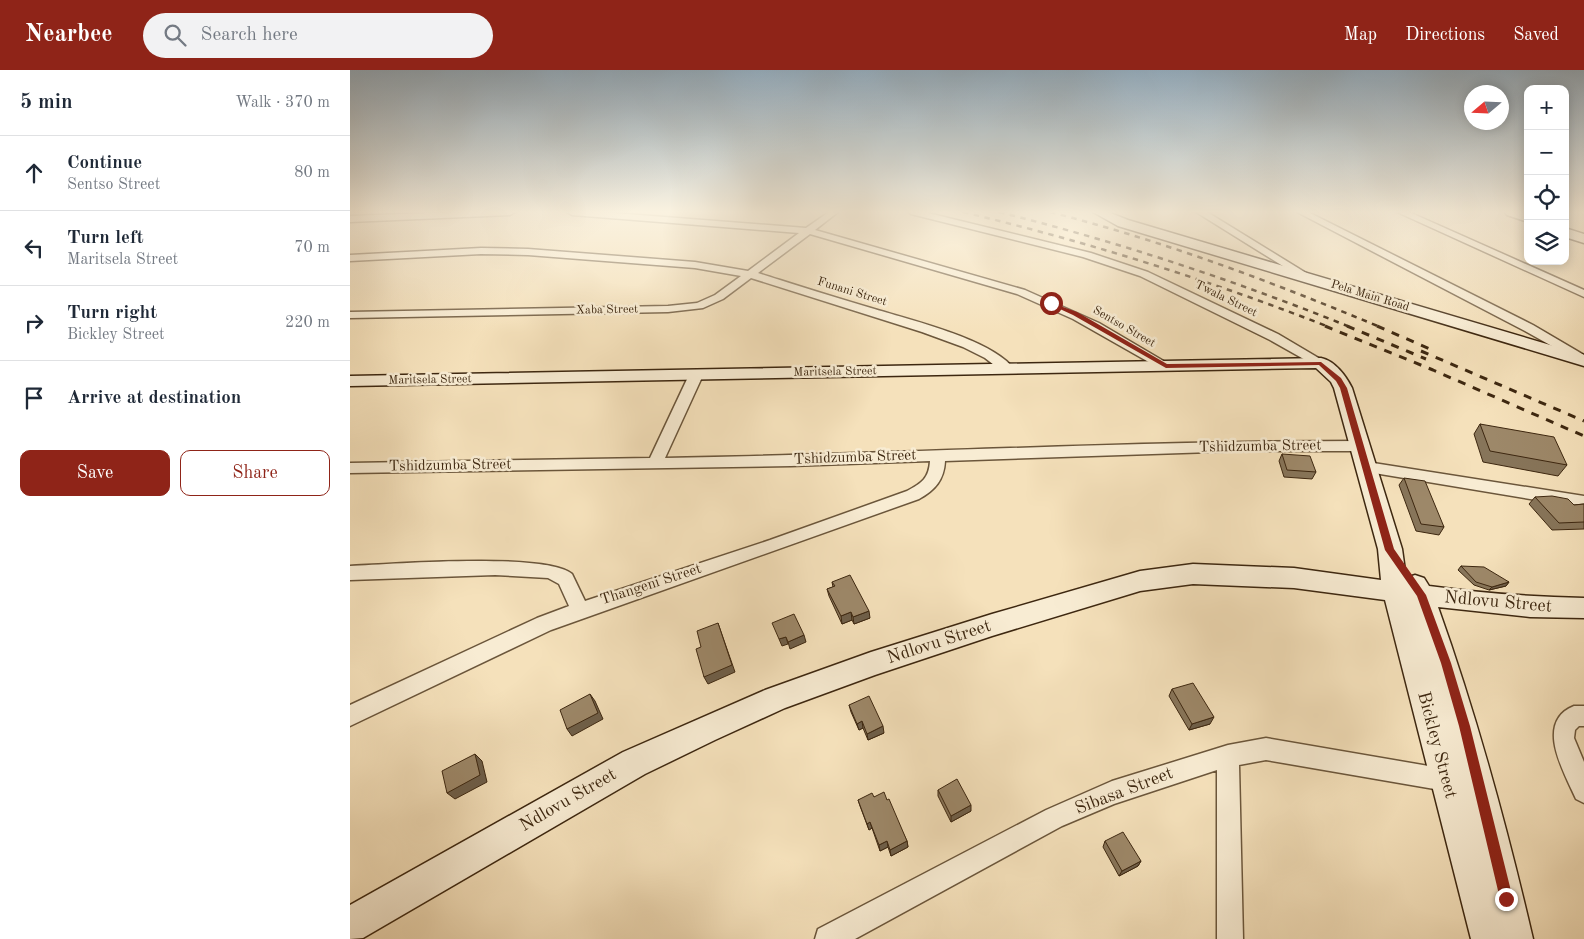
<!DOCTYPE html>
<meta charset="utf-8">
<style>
:root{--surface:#fff;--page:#f2f2f3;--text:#1f2937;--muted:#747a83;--line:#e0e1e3;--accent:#8f2418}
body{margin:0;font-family:"Old Standard TT",serif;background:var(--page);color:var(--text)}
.controls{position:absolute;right:15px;top:15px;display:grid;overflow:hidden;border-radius:10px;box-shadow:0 2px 12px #0003}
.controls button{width:45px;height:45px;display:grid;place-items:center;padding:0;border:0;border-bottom:1px solid var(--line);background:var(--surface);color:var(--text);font:25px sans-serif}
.compass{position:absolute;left:1114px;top:15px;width:45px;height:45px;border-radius:50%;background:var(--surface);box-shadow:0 2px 12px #0003;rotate:251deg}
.stop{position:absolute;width:15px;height:15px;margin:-11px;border:4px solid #8f2418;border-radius:50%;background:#fff}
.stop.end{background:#8f2418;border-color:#fff;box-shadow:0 1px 5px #0008}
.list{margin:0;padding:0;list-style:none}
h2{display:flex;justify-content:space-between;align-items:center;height:65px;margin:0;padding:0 20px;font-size:21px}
h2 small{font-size:16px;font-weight:400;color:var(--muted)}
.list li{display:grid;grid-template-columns:32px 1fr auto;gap:15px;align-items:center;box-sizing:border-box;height:75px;padding:0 20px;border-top:1px solid var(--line)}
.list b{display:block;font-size:19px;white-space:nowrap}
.list p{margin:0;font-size:16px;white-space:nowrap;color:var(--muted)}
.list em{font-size:16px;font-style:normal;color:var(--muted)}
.actions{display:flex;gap:10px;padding:15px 20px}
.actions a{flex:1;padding:11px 0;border:1px solid var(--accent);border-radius:10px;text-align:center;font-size:18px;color:var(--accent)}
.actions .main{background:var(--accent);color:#fff}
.icon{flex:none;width:28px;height:28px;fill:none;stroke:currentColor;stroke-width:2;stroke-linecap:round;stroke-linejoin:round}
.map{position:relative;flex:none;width:1234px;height:869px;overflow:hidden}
header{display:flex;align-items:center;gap:30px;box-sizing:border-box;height:70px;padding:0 25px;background:var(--accent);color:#fff}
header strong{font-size:24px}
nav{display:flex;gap:28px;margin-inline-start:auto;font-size:18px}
.search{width:350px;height:45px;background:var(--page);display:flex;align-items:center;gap:12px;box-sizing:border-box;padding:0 18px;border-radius:28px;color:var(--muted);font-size:19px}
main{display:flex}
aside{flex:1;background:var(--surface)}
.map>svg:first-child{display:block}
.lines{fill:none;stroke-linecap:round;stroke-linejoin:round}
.street-casing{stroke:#6b563b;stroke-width:3}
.secondary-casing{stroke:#3d2710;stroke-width:3}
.street{fill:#f8ecd3;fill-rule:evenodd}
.secondary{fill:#f8ecd3;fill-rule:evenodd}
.rail-far1{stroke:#3d2710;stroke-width:2.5;stroke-dasharray:5.5 5.5;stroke-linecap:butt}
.rail{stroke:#3d2710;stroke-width:3;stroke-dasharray:8 8;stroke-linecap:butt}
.wall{fill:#87755a;stroke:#3d2710}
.shaded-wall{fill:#6e5f4a;stroke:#3d2710}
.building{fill:#9d8869;stroke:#3d2710}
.route{fill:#8f2418}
.labels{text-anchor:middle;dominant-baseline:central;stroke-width:5;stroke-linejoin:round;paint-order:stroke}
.far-street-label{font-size:12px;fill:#3d2710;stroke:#f8ecd3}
.street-label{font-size:15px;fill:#3d2710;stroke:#f8ecd3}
.near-street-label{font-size:18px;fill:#3d2710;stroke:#f8ecd3}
</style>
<header>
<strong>Nearbee</strong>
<div class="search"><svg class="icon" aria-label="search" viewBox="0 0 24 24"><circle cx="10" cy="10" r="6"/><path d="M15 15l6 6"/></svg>Search here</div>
<nav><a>Map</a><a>Directions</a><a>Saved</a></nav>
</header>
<main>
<aside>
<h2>5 min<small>Walk · 370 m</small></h2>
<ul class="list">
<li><svg class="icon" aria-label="ahead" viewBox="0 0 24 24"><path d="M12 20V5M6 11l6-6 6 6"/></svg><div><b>Continue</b><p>Sentso Street</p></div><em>80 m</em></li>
<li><svg class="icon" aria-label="left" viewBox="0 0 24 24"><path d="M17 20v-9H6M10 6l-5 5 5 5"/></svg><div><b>Turn left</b><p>Maritsela Street</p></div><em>70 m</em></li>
<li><svg class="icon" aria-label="right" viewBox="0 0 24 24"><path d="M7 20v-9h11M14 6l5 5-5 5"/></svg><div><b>Turn right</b><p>Bickley Street</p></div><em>220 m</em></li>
<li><svg class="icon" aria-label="arrive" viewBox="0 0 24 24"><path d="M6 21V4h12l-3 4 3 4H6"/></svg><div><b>Arrive at destination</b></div></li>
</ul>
<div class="actions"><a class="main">Save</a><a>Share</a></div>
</aside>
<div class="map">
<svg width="1234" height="869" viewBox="0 0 1234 869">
<rect width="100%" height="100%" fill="#f5e1bb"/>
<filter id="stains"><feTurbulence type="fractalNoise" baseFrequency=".004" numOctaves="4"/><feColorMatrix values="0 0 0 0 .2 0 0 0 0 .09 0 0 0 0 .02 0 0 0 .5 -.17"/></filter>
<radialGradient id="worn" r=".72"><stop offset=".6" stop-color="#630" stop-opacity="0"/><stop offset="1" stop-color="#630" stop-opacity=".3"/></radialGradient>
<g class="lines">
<g class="street-casing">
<path id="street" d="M 106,142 L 165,142 L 160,145 L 0,152 L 0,146 Z
M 217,142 L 251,142 L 456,158 L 479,142 L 488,142 L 465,160 L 675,220 L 749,253 L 822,296 L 816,300 L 811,299 L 723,249 L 667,224 L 460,164 L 408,203 C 446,215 483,227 521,238 C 557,249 642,269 664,299 L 663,302 L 653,302 L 635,288 L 613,277 L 572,262 L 401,208 L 373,229 L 353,238 L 318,242 L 0,248 L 0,242 L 318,236 L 347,233 L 365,225 L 391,206 L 345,198 L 178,185 L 131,184 L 0,191 L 0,185 L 131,178 L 178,179 L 345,192 L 398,201 L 449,163 L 222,145 Z
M 559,142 L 574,142 L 741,183 L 798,202 L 928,264 L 977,293 L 971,297 L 966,296 L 920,270 L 790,206 L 733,187 L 561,144 Z
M 846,142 L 857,142 L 961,206 L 960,208 L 952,208 Z
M 947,142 L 958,142 L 1183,255 L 1234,285 L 1234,294 L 1175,261 Z
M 1047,142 L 1059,142 L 1234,220 L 1234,227 Z
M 346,301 L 353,305 L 315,388 C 547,384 778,371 1010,371 L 1015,373 L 1017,376 L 1015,379 L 1010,381 L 893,381 L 595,391 C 594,410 585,420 569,429 L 201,560 L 0,656 L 0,635 L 187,548 L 219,536 L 209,514 L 198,508 L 145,505 L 0,510 L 0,496 C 40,494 196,482 222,504 L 235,531 L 420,470 L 557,421 C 572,413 579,408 580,391 L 441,396 L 0,403 L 0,393 L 300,388 L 339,305 Z
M 1017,392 L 1234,426 L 1234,438 L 1012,401 L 1009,397 L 1012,393 Z
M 1224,636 L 1234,636 L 1234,656 L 1229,656 L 1225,660 L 1224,668 L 1234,692 L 1234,733 L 1226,729 C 1214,702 1184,652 1224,636 Z
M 916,668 L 1096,699 L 1104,702 L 1108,710 L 1104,718 L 1096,721 L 916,690 L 889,695 L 893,869 L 867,869 L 867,700 L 764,734 L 712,756 L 505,869 L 465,869 L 468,859 L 696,740 L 762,711 L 878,675 Z"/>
</g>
<g class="secondary-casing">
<path id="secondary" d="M 743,142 L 758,142 L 778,150 L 1234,285 L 1234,296 L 768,156 Z
M 1155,142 L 1172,142 L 1178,144 L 1178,152 L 1157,145 Z
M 1215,158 L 1234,164 L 1234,173 L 1215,167 Z
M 971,288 C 985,291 996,306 1002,318 L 1052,479 L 1056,508 L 1065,505 L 1074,508 L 1079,516 C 1131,523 1182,527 1234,528 L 1234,548 L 1180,547 L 1088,537 C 1127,646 1157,757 1183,869 L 1121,869 L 1035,530 L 944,518 L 843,514 L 790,521 L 642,566 L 525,605 L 435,638 L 365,670 L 295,704 L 13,868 L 0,869 L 0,835 L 273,682 L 415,620 L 521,582 L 642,544 L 790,501 L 843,494 L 944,498 L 1031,510 L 1028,479 L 984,318 L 981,312 L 966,298 L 0,316 L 0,306 Z"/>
</g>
<use href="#street" class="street"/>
<use href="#secondary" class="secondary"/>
<path class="rail-far1" d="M 613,142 C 738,172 859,210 979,257
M 649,142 C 769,172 886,211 1000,257
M 700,142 C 814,171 922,212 1030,257"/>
<path class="rail" d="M 975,256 L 1083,300 L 1234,366
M 997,256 L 1076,289
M 1027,256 L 1080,279
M 1071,281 L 1234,351"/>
</g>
<path class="wall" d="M 1130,354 L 1217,395 L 1208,406 L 1133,392 L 1124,364 Z
M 932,384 L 966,402 L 962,409 L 934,407 L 929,391 Z
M 1054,408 L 1094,457 L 1089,465 L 1066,461 L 1049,415 Z
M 1185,427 L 1224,435 L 1234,434 L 1234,459 L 1202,460 L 1179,434 Z
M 1111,496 L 1159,512 L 1156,516 L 1139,520 L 1124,515 L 1108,500 Z
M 482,512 L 520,548 L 504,554 L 502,550 L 492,554 L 479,526 L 477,519 L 483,517 Z
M 822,619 L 860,654 L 839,660 L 819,626 Z
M 499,635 L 534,663 L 518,670 L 513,658 L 509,660 L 501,642 Z
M 588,720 L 621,741 L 601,752 L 588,726 Z
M 524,727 L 537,730 L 557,771 L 558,777 L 541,786 L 538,777 L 530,781 L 522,758 L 519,760 L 510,736 L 508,730 Z
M 755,771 L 791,791 L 788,796 L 769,806 L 753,777 Z"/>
<path class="shaded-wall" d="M 1159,512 L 1156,516 L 1139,520 L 1142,517 Z
M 519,541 L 520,548 L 504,554 L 503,547 Z
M 501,542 L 502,550 L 492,554 L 491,546 Z
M 368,553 L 385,602 L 358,614 L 354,607 Z
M 454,565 L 456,572 L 440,579 L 438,572 Z
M 436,567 L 438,574 L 432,576 L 429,569 Z
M 240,624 L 245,631 L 253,649 L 222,666 L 217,659 Z
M 864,647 L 860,654 L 839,660 L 842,654 Z
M 512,651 L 513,658 L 509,660 L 507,654 Z
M 533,656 L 534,663 L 518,670 L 517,664 Z
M 125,684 L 132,691 L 137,712 L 105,729 L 97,723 Z
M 621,735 L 621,741 L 601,752 L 601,746 Z
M 520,752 L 522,758 L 519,760 L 517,754 Z
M 537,771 L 538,777 L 530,781 L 529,775 Z
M 557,771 L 558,777 L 541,786 L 540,780 Z
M 791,791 L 788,796 L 769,806 L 772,801 Z"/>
<path class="building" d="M 1130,354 L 1204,367 L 1217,395 L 1140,381 Z
M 932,384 L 960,386 L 966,402 L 937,400 Z
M 1054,408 L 1075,411 L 1094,457 L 1071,454 Z
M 1202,426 L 1218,429 L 1224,435 L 1234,434 L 1234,452 L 1209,453 L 1185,427 Z
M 1111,496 L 1134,497 L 1159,512 L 1142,517 L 1126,512 Z
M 500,505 L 519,541 L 503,547 L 501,542 L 491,546 L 477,519 L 485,516 L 482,512 Z
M 444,544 L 454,565 L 438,572 L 436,567 L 429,569 L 422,553 Z
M 368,553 L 382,595 L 354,607 L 346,579 L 351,577 L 347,561 Z
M 843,613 L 864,647 L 842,654 L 822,619 Z
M 240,624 L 248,643 L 217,659 L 210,640 Z
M 519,626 L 533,656 L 517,664 L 512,651 L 507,654 L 499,635 Z
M 125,684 L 130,705 L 97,723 L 92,701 Z
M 607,709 L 621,735 L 601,746 L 588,720 Z
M 534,722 L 537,730 L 539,729 L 557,771 L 540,780 L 537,771 L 529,775 L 520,752 L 517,754 L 508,730 L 522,723 L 524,727 Z
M 773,762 L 791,791 L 772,801 L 755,771 Z"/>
<linearGradient id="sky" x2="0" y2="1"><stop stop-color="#94adbf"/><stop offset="0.54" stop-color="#faf2e0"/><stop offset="1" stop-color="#faf2e0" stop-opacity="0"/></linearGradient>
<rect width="1234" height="263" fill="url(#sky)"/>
<path class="route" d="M 699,232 L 727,242 L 817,294 L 971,292 L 991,308 L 997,318 L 1044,479 L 1076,525 L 1101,593 L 1120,656 L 1163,829 L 1161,834 L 1156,836 L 1152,834 L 1150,829 L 1109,656 L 1091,593 L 1067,526 L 1035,480 L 990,318 L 986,311 L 969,295 L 816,298 L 723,245 L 699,234 Z"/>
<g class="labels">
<g class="far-street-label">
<text transform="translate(502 222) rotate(17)">Funani Street</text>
<text transform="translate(1020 226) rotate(17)">Pela Main Road</text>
<text transform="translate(876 229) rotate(26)">Twala Street</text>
<text transform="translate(257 240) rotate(-1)">Xaba Street</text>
<text transform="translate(774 257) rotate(30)">Sentso Street</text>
<text transform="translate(485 302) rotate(-1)">Maritsela Street</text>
<text transform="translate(80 310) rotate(-1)">Maritsela Street</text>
</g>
<g class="street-label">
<text transform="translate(910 377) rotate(-1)">Tshidzumba Street</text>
<text transform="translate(505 388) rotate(-2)">Tshidzumba Street</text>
<text transform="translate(100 396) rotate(-1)">Tshidzumba Street</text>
<text transform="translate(301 515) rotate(-18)">Thangeni Street</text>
</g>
<g class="near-street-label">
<text transform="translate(1148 532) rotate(5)">Ndlovu Street</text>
<text transform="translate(589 572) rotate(-18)">Ndlovu Street</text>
<text transform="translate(1087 675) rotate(75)">Bickley Street</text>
<text transform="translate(774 721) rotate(-21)">Sibasa Street</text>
<text transform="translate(218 730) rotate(-30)">Ndlovu Street</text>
</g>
</g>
<rect width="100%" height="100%" filter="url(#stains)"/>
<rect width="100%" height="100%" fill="url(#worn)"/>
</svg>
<div class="controls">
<button>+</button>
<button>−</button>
<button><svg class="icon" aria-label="locate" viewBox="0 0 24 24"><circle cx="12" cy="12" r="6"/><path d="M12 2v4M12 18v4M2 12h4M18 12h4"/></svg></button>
<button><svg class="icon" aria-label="layers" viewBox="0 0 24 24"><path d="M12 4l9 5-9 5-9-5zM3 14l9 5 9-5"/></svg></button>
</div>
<svg class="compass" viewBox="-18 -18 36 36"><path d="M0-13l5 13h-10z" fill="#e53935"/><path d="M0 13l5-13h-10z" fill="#747a83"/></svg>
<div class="stop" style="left:701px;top:233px"></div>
<div class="stop end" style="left:1156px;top:829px"></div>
</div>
</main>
